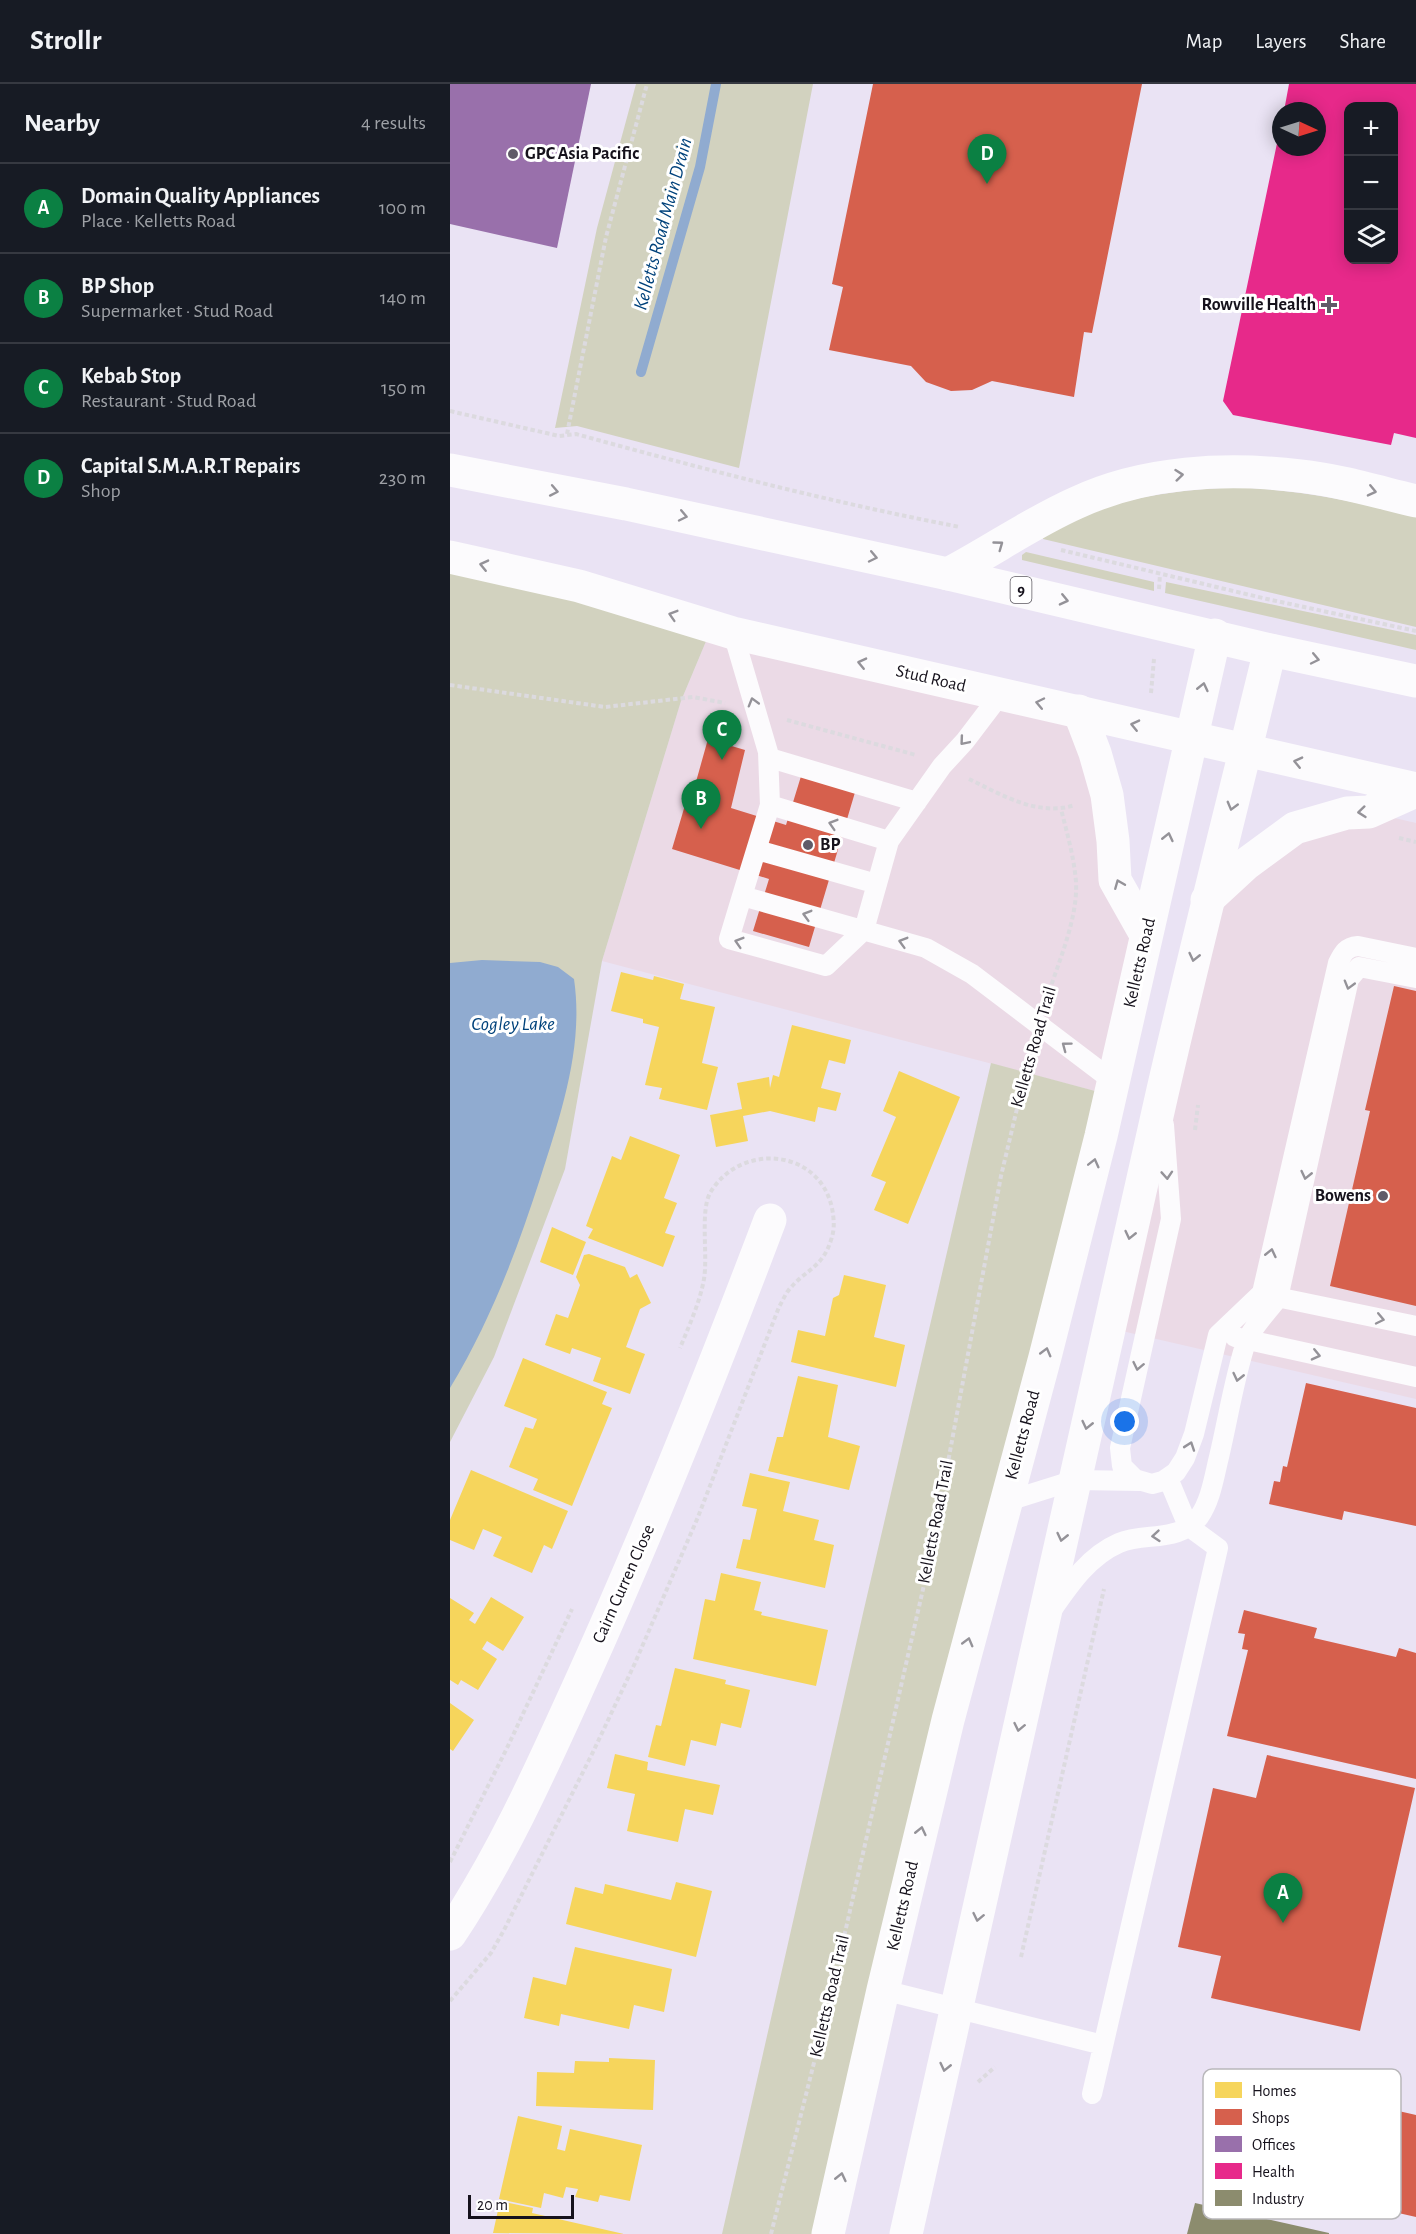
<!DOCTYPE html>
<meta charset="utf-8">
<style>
:root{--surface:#171b24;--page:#20242c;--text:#f1f3f6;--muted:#9ea1a6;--line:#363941;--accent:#0b8043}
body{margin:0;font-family:"Alegreya Sans",sans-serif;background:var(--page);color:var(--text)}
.controls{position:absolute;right:18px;top:18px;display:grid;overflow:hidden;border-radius:12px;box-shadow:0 3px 15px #0003}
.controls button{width:54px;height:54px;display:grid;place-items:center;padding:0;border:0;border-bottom:2px solid var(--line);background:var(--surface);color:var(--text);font:30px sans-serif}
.compass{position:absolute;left:822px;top:18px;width:54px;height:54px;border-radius:50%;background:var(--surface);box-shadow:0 3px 15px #0003;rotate:94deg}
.scale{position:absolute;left:18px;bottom:15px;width:106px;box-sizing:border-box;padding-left:6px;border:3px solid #16121c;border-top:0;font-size:16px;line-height:21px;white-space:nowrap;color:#16121c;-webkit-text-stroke:4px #fff;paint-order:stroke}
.you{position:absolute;left:675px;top:1338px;width:21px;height:21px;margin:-15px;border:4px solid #fff;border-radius:50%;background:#1a73e8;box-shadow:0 0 0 9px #1a73e833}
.badge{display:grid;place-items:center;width:39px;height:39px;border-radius:50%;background:var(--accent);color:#fff;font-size:20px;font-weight:700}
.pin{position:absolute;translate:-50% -50px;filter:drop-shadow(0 2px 3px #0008)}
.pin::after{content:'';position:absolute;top:32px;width:21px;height:18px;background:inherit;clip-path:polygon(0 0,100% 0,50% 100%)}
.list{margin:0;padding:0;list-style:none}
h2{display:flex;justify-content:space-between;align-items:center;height:78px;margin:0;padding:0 24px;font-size:26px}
h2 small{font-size:20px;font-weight:400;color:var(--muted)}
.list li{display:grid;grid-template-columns:39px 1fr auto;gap:18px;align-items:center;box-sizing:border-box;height:90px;padding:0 24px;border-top:2px solid var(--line)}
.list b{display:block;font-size:22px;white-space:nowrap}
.list p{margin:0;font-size:20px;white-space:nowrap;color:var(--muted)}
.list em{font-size:20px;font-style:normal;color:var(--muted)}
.icon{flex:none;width:33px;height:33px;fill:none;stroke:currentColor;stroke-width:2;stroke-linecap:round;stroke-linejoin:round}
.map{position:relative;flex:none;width:966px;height:2150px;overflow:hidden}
header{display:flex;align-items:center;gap:36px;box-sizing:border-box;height:84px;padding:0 30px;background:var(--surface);border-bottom:2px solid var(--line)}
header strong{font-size:28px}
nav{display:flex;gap:33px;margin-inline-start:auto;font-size:21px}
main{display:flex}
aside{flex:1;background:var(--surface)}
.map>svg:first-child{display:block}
.commercial{fill:#ebdae6}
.green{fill:#d2d2bf}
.water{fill:#90abd0}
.homes{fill:#f6d55c}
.shops{fill:#d6604d}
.offices{fill:#9970ab}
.health{fill:#e7298a;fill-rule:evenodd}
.industry{fill:#8c8c6e}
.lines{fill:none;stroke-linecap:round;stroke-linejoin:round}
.stream{stroke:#90abd0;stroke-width:10}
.path{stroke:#dcdadf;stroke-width:4;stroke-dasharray:4.5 3;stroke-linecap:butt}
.lane{stroke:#fcfbfd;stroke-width:20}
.street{stroke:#fcfbfd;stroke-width:33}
.primary{stroke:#fcfbfd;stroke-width:33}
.highway{stroke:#fcfbfd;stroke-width:33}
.oneway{stroke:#949298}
.poi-dot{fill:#605b68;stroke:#fff;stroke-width:2}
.labels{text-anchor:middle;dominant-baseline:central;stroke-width:6;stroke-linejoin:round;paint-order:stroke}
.shield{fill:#fff;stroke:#5c5960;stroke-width:1.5}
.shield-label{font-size:16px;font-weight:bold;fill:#16121c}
.poi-label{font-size:18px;font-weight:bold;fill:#16121c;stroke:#fff;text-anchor:start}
.street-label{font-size:18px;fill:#16121c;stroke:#fff}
.water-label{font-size:20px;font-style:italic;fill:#00427b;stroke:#fff}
.key{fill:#fff;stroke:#b9b8bb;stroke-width:1.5}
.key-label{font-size:16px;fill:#16121c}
</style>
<header>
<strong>Strollr</strong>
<nav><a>Map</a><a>Layers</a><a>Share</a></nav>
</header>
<main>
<aside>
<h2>Nearby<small>4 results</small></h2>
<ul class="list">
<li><span class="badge">A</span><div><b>Domain Quality Appliances</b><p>Place · Kelletts Road</p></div><em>100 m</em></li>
<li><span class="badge">B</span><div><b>BP Shop</b><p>Supermarket · Stud Road</p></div><em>140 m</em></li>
<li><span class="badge">C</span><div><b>Kebab Stop</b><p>Restaurant · Stud Road</p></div><em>150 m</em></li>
<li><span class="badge">D</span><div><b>Capital S.M.A.R.T Repairs</b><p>Shop</p></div><em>230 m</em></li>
</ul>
</aside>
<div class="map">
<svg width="966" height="2150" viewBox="0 0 966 2150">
<rect width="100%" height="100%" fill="#eae3f4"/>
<path class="commercial" d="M 262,543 L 629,627 L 696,851 L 660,1011 L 152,877 L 231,617 Z
M 919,728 L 966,739 L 966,1315 L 659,1244 L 757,816 L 796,780 Z"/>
<path class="green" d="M 186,0 L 363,0 L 289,384 L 127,342 L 105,344 L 147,144 Z
M 784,403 C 850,406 903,417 966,432 L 966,543 L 593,455 L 593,450 C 607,443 621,436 635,430 C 683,411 734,406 784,403 Z
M 576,468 L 704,498 L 704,507 L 572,476 L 572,471 Z
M 0,473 L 262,543 L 231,617 L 152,877 L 115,1085 L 44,1273 L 0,1358 Z
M 716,498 L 966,551 L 966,566 L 715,509 Z
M 541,979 L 660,1011 L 378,2150 L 272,2150 L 414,1525 Z"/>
<path class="water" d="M 32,876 L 90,878 L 108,883 L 124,895 C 134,963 111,1030 90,1095 C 66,1169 40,1238 0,1304 L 0,879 Z"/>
<path class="homes" d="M 171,888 L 203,896 L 204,892 L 234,900 L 230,915 L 265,923 L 252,979 L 268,983 L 257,1026 L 209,1015 L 212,1004 L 195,1001 L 209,943 L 193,939 L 193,935 L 161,927 Z
M 342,941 L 401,956 L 395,980 L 379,976 L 371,1004 L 391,1009 L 386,1027 L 368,1023 L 365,1038 L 320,1027 L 293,1032 L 298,1057 L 266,1063 L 260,1031 L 292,1025 L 287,999 L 319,993 L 320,1004 L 323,991 L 329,993 Z
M 449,987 L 510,1013 L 458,1140 L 424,1126 L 436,1098 L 421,1092 L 446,1033 L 433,1027 Z
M 180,1052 L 230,1071 L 214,1114 L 227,1119 L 215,1149 L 225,1152 L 213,1183 L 138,1154 L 143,1145 L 136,1142 L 162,1072 L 171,1076 Z
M 102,1143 L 136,1158 L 123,1191 L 90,1178 Z
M 139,1170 L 175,1183 L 180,1194 L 187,1190 L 201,1219 L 190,1225 L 176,1263 L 195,1270 L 180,1310 L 143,1297 L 151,1274 L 122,1264 L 120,1270 L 95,1261 L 106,1230 L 118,1234 L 130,1201 L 126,1193 L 134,1171 Z
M 394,1191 L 436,1201 L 424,1253 L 455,1261 L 446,1303 L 341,1278 L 348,1246 L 375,1252 L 383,1214 L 389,1211 Z
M 73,1274 L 157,1308 L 152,1320 L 162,1324 L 122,1422 L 83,1406 L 88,1395 L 59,1383 L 75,1343 L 83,1345 L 87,1335 L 54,1322 Z
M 348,1292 L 388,1301 L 378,1353 L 410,1362 L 399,1406 L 318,1387 L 327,1353 L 333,1353 Z
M 21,1386 L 118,1427 L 102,1465 L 94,1461 L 82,1489 L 43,1472 L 52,1453 L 33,1445 L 24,1466 L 0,1456 L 0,1436 Z
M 300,1389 L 340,1398 L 333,1427 L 369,1436 L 364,1456 L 384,1461 L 375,1504 L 286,1484 L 293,1455 L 300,1456 L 307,1425 L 292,1422 Z
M 271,1489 L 311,1498 L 304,1526 L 312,1528 L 311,1531 L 378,1546 L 366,1602 L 243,1575 L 255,1515 L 265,1517 Z
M 41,1513 L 74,1533 L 53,1567 L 37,1557 L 32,1565 L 47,1575 L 28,1606 L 11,1596 L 8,1601 L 0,1596 L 0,1514 L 24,1529 L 19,1536 L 25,1540 Z
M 225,1584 L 276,1596 L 275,1600 L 300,1606 L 291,1644 L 271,1639 L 266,1662 L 241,1656 L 235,1682 L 198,1673 L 206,1641 L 211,1642 Z
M 0,1619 L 24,1636 L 3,1667 L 0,1665 Z
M 165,1670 L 198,1678 L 197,1686 L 270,1701 L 263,1731 L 235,1725 L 228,1758 L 177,1747 L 185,1710 L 157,1704 Z
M 226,1798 L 262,1807 L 246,1873 L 116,1840 L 125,1803 L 153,1810 L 155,1800 L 221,1816 Z
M 125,1863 L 222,1885 L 214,1928 L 184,1921 L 179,1945 L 111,1930 L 109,1942 L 74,1934 L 83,1893 L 116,1901 Z
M 159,1974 L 205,1976 L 203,2026 L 86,2022 L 87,1988 L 124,1989 L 125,1977 L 159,1978 Z
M 68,2032 L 112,2042 L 107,2065 L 115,2067 L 120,2045 L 192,2061 L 180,2117 L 150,2111 L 148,2118 L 125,2113 L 128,2105 L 116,2103 L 113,2114 L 94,2109 L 91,2124 L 49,2115 Z
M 50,2117 L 83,2124 L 82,2129 L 174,2150 L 43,2149 Z"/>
<path class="shops" d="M 423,0 L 692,0 L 642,249 L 634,248 L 624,313 L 542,297 L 522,306 L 501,307 L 476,298 L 461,282 L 379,266 L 393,203 L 382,200 Z
M 258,655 L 295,666 L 281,724 L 336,741 L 352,689 L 406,705 L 359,863 L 303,847 L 319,795 L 222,765 L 238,711 L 242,712 Z
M 944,902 L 966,907 L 966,1222 L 880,1202 L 920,1027 L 915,1026 Z
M 856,1299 L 966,1324 L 966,1442 L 894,1427 L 892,1436 L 819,1420 L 824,1397 L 830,1398 L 833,1382 L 837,1383 Z
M 794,1526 L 867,1544 L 864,1554 L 946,1573 L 949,1564 L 966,1569 L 966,1695 L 777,1652 L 798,1566 L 792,1565 L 795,1550 L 788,1549 Z
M 817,1671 L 965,1704 L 910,1947 L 761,1914 L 771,1872 L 728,1863 L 763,1704 L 806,1714 Z
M 809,1995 L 966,2031 L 966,2133 L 865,2110 L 866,2105 L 787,2089 Z"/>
<path class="offices" d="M 0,0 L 141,0 L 107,164 L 0,140 Z"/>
<path class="health" d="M 839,0 L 966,0 L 966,354 L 944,349 L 941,361 L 783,331 L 773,317 L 830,45 L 831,63 L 867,63 L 867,27 L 834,27 ZM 898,22 L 944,22 L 944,176 L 898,176 Z"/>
<path class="industry" d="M 745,2119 L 879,2149 L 879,2150 L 737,2150 Z"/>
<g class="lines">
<path class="stream" d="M 191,288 L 250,83 L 266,0"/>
<path class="path" d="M 0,327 L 109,352 L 126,350 C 253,385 380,418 510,443
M 117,350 L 156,153 L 197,0
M 611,466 L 817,515 L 966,547
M 709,505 L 710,490
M 0,601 L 155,623 L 243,613 L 275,619
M 701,609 L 704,575
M 337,636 L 466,671
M 519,695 C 552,711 588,733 625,721
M 949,754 L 966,758
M 597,914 C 608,879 628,835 626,798 C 624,773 617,749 611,725
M 745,1046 L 748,1021
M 0,1778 L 57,1664 L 122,1525
M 571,1873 L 654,1505
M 0,1917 L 41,1869 L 54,1846 L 143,1668 L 185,1579 L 248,1433 L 329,1223 C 332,1218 335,1211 338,1207 C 354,1186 372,1185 381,1156 C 385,1145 384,1135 382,1124 C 369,1064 290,1058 260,1109 C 250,1128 258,1171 254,1195 C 250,1218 239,1242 230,1264
M 528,1998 L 545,1983
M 321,2150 L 379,1919 L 481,1470 L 551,1092 L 580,970"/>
<path class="lane" d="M 283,549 L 318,668 L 320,721 L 439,757
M 320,674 L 467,718
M 320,721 L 292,812 L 476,864 L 522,890 L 663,997
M 307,766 L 427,800
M 292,812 L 279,855 L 376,882 L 414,846 L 439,757 L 492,682 L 515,657 L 550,611
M 714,1041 L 721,1135 L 670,1364 L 672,1382 L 685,1395 L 702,1400 L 713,1397 L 726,1388 L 735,1374 L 744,1350 L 768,1251 L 812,1209 L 888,879 C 893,869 896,863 908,862 L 966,874
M 817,1211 L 966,1242
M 785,1253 L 966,1293
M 555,1418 L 625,1396 L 690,1397
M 602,1526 C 620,1500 639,1472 669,1459 C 695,1448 729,1459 749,1433 C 761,1416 764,1393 769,1373 C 778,1335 784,1295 796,1258 C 801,1245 819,1226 828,1214 L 899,895 L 909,883 L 966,894
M 433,1906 L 653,1961
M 642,2010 L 768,1464 L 738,1442 L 718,1394"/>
<path class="street" d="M 498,490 C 542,467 581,439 626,419 C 694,387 777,383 850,392 C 889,396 928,408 966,417
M 0,1850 C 53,1771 92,1683 131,1597 C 200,1445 261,1292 320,1136"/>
<path class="primary" d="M 629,627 L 645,669 L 657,711 L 663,757 L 665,796 L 696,851
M 378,2150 L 433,1906 L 498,1636 L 595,1273 L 651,1052 L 765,551
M 456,2150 C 543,1770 624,1390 712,1010 C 746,862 784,714 820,566"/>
<path class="highway" d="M 0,386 L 176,420 L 498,490 L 820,566 L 966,597
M 0,473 L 129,502 L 283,549 L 966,705
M 757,816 L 796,780 L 845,744 L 897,729 L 919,728 L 966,707"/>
</g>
<defs><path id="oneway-chevron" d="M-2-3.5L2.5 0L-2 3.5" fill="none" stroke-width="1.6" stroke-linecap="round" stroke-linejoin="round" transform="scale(1.5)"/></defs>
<g class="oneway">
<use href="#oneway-chevron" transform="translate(729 391) rotate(-6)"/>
<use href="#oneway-chevron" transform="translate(104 407) rotate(11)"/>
<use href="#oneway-chevron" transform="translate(922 407) rotate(13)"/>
<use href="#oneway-chevron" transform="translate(233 432) rotate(12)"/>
<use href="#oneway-chevron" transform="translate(549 461) rotate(-36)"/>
<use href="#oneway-chevron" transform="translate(423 473) rotate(12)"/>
<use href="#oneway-chevron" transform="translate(34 481) rotate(-167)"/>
<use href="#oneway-chevron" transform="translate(614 516) rotate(13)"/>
<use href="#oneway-chevron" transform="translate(223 531) rotate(-163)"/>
<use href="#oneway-chevron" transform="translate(865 575) rotate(12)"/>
<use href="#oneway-chevron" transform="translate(412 579) rotate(-167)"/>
<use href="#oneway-chevron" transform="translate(753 603) rotate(-77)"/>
<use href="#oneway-chevron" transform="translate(303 618) rotate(-106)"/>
<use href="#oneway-chevron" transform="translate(590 619) rotate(-168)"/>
<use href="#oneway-chevron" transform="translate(685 641) rotate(-167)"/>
<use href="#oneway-chevron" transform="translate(514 657) rotate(130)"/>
<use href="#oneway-chevron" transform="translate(848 678) rotate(-167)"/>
<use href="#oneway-chevron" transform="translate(782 722) rotate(105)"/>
<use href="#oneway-chevron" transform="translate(912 728) rotate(174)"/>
<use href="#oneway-chevron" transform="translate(383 740) rotate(-163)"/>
<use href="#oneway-chevron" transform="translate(718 753) rotate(-77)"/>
<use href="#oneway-chevron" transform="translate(669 800) rotate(-112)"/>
<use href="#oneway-chevron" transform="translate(357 831) rotate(-164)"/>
<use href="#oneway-chevron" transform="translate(289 858) rotate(-163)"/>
<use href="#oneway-chevron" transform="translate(453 858) rotate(-164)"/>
<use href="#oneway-chevron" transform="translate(744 873) rotate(103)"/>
<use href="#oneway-chevron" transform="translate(899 901) rotate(106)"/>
<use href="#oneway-chevron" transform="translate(616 962) rotate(-143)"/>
<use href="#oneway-chevron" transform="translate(644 1079) rotate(-76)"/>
<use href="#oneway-chevron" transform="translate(717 1091) rotate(86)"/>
<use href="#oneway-chevron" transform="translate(856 1091) rotate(103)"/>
<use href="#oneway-chevron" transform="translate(680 1151) rotate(103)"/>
<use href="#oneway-chevron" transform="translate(821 1169) rotate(-77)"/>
<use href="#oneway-chevron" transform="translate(930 1235) rotate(12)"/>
<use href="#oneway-chevron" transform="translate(596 1268) rotate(-75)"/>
<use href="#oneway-chevron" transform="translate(866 1271) rotate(13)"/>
<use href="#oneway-chevron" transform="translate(688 1282) rotate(102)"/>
<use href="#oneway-chevron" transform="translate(788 1293) rotate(103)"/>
<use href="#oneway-chevron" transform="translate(637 1341) rotate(103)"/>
<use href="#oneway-chevron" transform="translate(740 1362) rotate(-71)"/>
<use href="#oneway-chevron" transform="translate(706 1452) rotate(175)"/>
<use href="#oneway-chevron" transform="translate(612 1453) rotate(103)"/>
<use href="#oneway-chevron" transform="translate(518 1558) rotate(-75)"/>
<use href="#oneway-chevron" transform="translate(569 1643) rotate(102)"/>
<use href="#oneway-chevron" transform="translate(471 1747) rotate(-77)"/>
<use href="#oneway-chevron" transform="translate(528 1833) rotate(102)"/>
<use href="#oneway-chevron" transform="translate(495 1983) rotate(103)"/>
<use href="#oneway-chevron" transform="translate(391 2093) rotate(-77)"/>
</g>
<g class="poi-dot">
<circle cx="63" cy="70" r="6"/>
<path d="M876 212h6v6h6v6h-6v6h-6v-6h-6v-6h6z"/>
<circle cx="358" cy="761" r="6"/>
<circle cx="933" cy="1112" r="6"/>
</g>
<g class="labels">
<rect class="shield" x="560.5" y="493" width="21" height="26" rx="4.5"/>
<g class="shield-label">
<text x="571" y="506">9</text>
</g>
<g class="poi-label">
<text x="75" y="70">GPC Asia Pacific</text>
<text x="866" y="221" text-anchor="end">Rowville Health</text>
<text x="370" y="761">BP</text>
<text x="921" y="1112" text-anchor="end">Bowens</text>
</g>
<g class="street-label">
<text transform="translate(481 595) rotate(13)">Stud Road</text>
<text transform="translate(690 879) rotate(-77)">Kelletts Road</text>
<text transform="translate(584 963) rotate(-74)">Kelletts Road Trail</text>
<text transform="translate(573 1351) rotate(-75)">Kelletts Road</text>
<text transform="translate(486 1438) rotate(-79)">Kelletts Road Trail</text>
<text transform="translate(174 1500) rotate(-66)">Cairn Curren Close</text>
<text transform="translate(453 1822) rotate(-77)">Kelletts Road</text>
<text transform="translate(380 1912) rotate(-77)">Kelletts Road Trail</text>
</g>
<g class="water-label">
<text transform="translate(213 140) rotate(-75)">Kelletts Road Main Drain</text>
<text x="63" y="940">Cogley Lake</text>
</g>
</g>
<rect x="753" y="1985" width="198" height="150" rx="9" class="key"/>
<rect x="765" y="1998" width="27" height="16" fill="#f6d55c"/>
<rect x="765" y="2025" width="27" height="16" fill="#d6604d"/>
<rect x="765" y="2052" width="27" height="16" fill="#9970ab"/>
<rect x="765" y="2079" width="27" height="16" fill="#e7298a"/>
<rect x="765" y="2106" width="27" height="16" fill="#8c8c6e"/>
<g class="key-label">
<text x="802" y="2012">Homes</text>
<text x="802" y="2039">Shops</text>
<text x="802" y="2066">Offices</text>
<text x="802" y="2093">Health</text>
<text x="802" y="2120">Industry</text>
</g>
</svg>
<div class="controls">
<button>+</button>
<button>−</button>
<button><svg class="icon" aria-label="layers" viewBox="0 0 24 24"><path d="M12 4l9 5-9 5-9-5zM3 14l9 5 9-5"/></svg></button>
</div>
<svg class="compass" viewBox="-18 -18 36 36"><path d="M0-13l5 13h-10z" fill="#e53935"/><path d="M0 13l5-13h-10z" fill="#9ea1a6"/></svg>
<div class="scale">20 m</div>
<div class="you"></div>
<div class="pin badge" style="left:833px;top:1839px">A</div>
<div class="pin badge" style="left:251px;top:745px">B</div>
<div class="pin badge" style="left:272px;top:676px">C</div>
<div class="pin badge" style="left:537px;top:100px">D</div>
</div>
</main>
